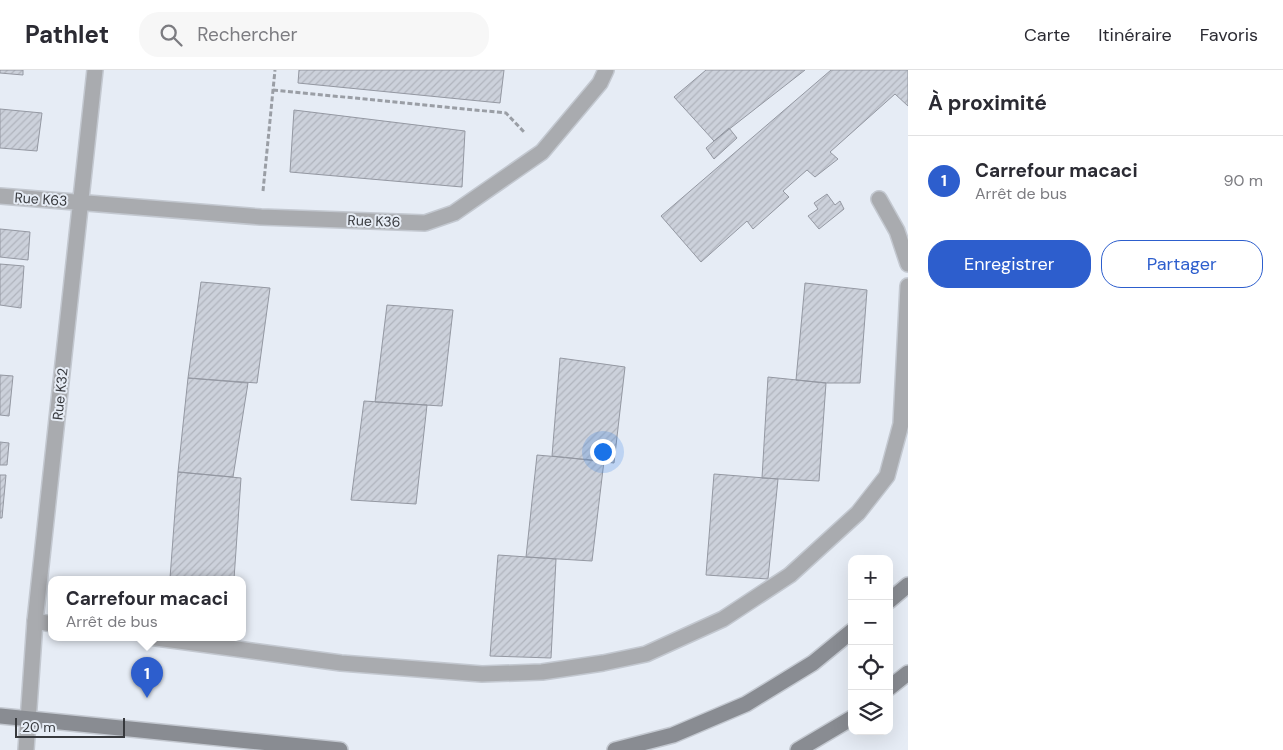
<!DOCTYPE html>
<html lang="fr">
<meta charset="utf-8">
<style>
:root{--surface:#fff;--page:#f7f7f7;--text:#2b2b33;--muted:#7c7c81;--line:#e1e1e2;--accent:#2d5ecd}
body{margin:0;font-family:"DM Sans",sans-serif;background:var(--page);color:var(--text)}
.controls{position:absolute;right:15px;bottom:15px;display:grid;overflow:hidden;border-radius:10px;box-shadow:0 5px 20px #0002}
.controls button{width:45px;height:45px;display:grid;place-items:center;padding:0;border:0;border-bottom:1px solid var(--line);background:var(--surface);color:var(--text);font:25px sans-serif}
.scale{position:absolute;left:15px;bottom:12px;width:110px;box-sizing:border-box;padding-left:5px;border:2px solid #37393d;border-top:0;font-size:14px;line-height:18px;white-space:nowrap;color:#37393d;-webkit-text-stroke:4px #e6ecf5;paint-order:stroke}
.you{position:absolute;left:602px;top:381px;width:18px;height:18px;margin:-12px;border:4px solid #fff;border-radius:50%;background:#1a73e8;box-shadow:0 0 0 8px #1a73e833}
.badge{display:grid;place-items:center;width:32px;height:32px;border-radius:50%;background:var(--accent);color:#fff;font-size:16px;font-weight:700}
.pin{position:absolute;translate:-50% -41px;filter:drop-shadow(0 1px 2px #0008)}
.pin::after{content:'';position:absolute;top:26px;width:18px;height:15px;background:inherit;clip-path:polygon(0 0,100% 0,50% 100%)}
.popup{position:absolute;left:48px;top:506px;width:198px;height:65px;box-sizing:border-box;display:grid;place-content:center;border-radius:10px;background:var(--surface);filter:drop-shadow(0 1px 4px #0005);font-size:16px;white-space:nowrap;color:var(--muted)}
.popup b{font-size:19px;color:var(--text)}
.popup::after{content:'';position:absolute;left:50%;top:100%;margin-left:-10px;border:10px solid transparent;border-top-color:var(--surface)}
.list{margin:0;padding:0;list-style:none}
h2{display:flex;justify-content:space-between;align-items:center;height:65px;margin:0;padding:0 20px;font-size:21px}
h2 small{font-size:16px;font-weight:400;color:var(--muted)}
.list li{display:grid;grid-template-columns:32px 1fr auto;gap:15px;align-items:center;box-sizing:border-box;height:90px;padding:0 20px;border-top:1px solid var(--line)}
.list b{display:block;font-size:19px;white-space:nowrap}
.list p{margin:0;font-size:16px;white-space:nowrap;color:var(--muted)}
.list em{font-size:16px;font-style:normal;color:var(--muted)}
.actions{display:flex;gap:10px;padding:15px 20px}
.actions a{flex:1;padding:11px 0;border:1px solid var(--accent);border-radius:20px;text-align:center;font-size:18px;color:var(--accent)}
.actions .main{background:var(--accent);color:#fff}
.icon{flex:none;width:28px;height:28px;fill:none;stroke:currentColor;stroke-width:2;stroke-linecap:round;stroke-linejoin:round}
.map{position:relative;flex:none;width:908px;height:680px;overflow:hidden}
header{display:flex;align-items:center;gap:30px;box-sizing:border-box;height:70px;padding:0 25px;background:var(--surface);border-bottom:1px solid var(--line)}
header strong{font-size:24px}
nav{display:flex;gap:28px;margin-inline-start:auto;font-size:18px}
.search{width:350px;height:45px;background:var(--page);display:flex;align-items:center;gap:12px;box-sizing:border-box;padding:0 18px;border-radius:20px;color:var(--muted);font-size:19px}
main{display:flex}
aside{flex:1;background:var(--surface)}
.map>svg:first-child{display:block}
.building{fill:url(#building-hatch);stroke:#9498a2}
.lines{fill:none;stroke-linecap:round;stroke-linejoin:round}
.lane-casing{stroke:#c3c8d0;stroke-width:18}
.street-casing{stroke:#c3c8d0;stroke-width:18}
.secondary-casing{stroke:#c3c8d0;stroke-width:18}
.path{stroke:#9a9ea5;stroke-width:3;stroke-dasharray:5 2.5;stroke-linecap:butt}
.lane{stroke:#a9abaf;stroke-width:15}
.street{stroke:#a9abaf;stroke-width:15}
.secondary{stroke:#898c92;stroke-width:15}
.labels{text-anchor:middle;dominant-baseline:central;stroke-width:4;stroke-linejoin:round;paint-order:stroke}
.street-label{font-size:14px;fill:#37393d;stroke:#e6ecf5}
</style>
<header>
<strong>Pathlet</strong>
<div class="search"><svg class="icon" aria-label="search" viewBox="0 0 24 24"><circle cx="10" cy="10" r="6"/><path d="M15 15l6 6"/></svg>Rechercher</div>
<nav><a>Carte</a><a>Itinéraire</a><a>Favoris</a></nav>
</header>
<main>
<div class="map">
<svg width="908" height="680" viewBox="0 0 908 680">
<defs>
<pattern id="building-hatch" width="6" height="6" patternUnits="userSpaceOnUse" patternTransform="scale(1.25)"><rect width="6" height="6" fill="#ccd1db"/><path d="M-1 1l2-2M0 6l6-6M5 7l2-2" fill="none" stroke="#b0b4bd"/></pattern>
</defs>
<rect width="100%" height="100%" fill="#e6ecf5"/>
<path class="building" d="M 0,0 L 23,0 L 23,5 L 0,3 Z
M 299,0 L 504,0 L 500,33 L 298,13 Z
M 706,0 L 805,0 L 714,71 L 674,27 Z
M 831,0 L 908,0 L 908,36 L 895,24 L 830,82 L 838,89 L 815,107 L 807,100 L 783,121 L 789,127 L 753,159 L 747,151 L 701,192 L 661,146 Z
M 0,39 L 42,43 L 37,81 L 0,78 Z
M 294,40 L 465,61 L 462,117 L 290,102 Z
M 729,58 L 737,68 L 714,89 L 706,78 Z
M 827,124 L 835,135 L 840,131 L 844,139 L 819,159 L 808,146 L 818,139 L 814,133 Z
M 0,159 L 30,162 L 28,190 L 0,187 Z
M 0,194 L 24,196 L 21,238 L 0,235 Z
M 201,212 L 270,218 L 257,313 L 188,308 Z
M 805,213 L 867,220 L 860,313 L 826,313 L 796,310 Z
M 387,235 L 453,240 L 442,336 L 375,332 Z
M 560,288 L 625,297 L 614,393 L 552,386 Z
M 0,305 L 13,306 L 9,346 L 0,345 Z
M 768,307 L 826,313 L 819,411 L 762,408 Z
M 188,308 L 248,313 L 233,407 L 178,402 Z
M 364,331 L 427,335 L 416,434 L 351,430 Z
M 0,372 L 9,373 L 7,395 L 0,395 Z
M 537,385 L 604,391 L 592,491 L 526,487 Z
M 178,402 L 241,408 L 234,509 L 170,508 Z
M 714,404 L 778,409 L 768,509 L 706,505 Z
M 0,405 L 6,405 L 2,448 L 0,448 Z
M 498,485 L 556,489 L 551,588 L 490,586 Z"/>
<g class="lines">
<g class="lane-casing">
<path id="lane" d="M 879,129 L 897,161 L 908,194
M 35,551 L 52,554
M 149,567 L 341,593 L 482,604 L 542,602 L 603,593 L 646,584 L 723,549 L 790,505 L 858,443 L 887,406 L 901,354 L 908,216"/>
</g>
<g class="street-casing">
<path id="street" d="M 0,126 L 261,147 L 425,153 L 454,143 L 542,82 L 600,13 L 606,0
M 26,680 L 35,551 L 95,0"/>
</g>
<g class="secondary-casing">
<path id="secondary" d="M 889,531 L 908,515
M 889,618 L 908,603
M 0,646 L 340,680
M 615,680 L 673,665 L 746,634 L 813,593 L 852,561
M 798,680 L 852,648"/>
</g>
<path class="path" d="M 273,20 L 506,43 L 525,63
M 263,121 L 275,0"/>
<use href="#lane" class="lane"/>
<use href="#street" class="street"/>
<use href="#secondary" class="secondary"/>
</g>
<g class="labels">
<g class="street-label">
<text transform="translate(41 129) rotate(4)">Rue K63</text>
<text transform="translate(374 151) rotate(2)">Rue K36</text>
<text transform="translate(60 324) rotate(-84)">Rue K32</text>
</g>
</g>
</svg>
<div class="controls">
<button>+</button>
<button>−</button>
<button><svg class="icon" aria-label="locate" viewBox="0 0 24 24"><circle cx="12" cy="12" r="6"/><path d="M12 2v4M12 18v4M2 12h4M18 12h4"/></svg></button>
<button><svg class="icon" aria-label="layers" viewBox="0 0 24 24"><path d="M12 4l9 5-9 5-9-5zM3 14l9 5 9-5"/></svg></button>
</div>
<div class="scale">20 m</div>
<div class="you"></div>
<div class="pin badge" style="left:147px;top:628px">1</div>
<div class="popup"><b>Carrefour macaci</b>Arrêt de bus</div>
</div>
<aside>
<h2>À proximité<small></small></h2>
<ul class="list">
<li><span class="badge">1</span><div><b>Carrefour macaci</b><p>Arrêt de bus</p></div><em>90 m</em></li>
</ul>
<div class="actions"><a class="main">Enregistrer</a><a>Partager</a></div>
</aside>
</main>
